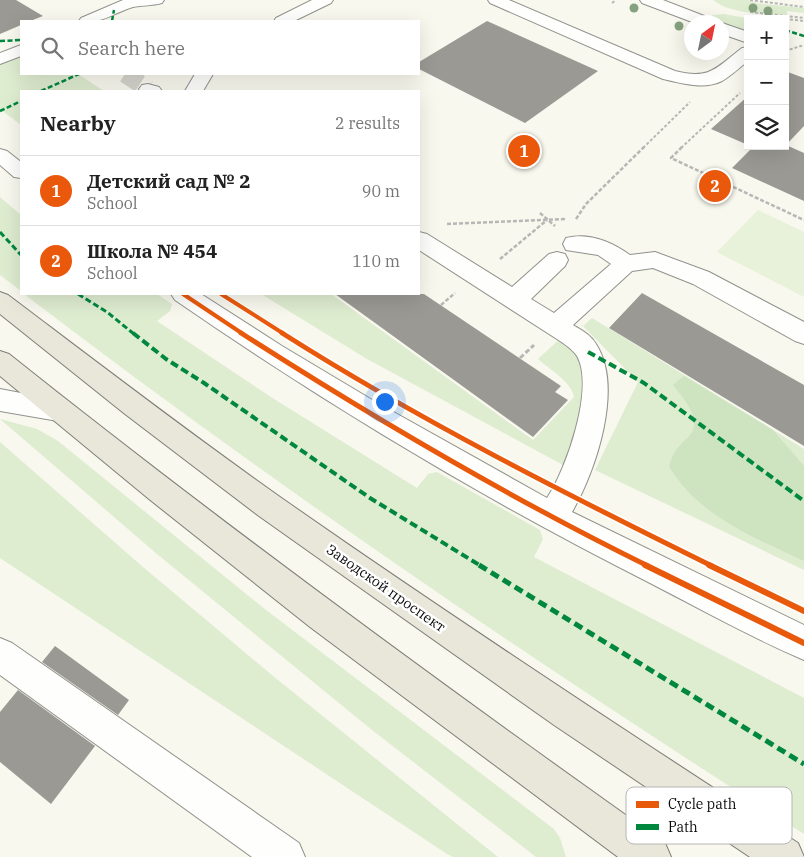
<!DOCTYPE html>
<meta charset="utf-8">
<style>
:root{--surface:#fff;--page:#f2f2f2;--text:#222;--muted:#767676;--line:#e0e0e0;--accent:#ea580c}
body{margin:0;font-family:"IBM Plex Serif",serif;background:var(--page);color:var(--text)}
.controls{position:absolute;right:15px;top:15px;display:grid;overflow:hidden;border-radius:0px;box-shadow:0 5px 20px #0002}
.controls button{width:45px;height:45px;display:grid;place-items:center;padding:0;border:0;border-bottom:1px solid var(--line);background:var(--surface);color:var(--text);font:25px sans-serif}
.compass{position:absolute;left:684px;top:15px;width:45px;height:45px;border-radius:50%;background:var(--surface);box-shadow:0 5px 20px #0002;rotate:33deg}
.you{position:absolute;left:384px;top:401px;width:18px;height:18px;margin:-12px;border:4px solid #fff;border-radius:50%;background:#1a73e8;box-shadow:0 0 0 8px #1a73e833}
.badge{display:grid;place-items:center;width:32px;height:32px;border-radius:50%;background:var(--accent);color:#fff;font-size:16px;font-weight:700}
.pin{position:absolute;translate:-50% -50%;border:2px solid #fff;box-shadow:0 1px 5px #0006}
.list{margin:0;padding:0;list-style:none}
h2{display:flex;justify-content:space-between;align-items:center;height:65px;margin:0;padding:0 20px;font-size:21px}
h2 small{font-size:16px;font-weight:400;color:var(--muted)}
.list li{display:grid;grid-template-columns:32px 1fr auto;gap:15px;align-items:center;box-sizing:border-box;height:70px;padding:0 20px;border-top:1px solid var(--line)}
.list b{display:block;font-size:19px;white-space:nowrap}
.list p{margin:0;font-size:16px;white-space:nowrap;color:var(--muted)}
.list em{font-size:16px;font-style:normal;color:var(--muted)}
.icon{flex:none;width:28px;height:28px;fill:none;stroke:currentColor;stroke-width:2;stroke-linecap:round;stroke-linejoin:round}
.map{position:relative;flex:none;width:804px;height:857px;overflow:hidden}
.search{position:absolute;background:var(--surface);box-shadow:0 5px 20px #0002;left:20px;top:20px;width:400px;height:55px;display:flex;align-items:center;gap:12px;box-sizing:border-box;padding:0 18px;border-radius:0px;color:var(--muted);font-size:19px}
.panel{position:absolute;background:var(--surface);box-shadow:0 5px 20px #0002;left:20px;top:90px;width:400px;height:205px;border-radius:0px}
.map>svg:first-child{display:block}
.green{fill:#deecd0}
.forest{fill:#cee3bf}
.pitch{fill:#e8f1d9}
.building{fill:#9a9994}
.lines{fill:none;stroke-linecap:round;stroke-linejoin:round}
.minor-tunnel{stroke:#d4d4cc;stroke-width:18;stroke-dasharray:18 9;stroke-linecap:butt}
.minor-casing{stroke:#91918d;stroke-width:2}
.major-casing{stroke:#7e7e7a;stroke-width:2}
.path-far2{stroke:#b7b7b5;stroke-width:2;stroke-dasharray:3 2;stroke-linecap:butt}
.path-far1{stroke:#b7b7b5;stroke-width:2.5;stroke-dasharray:4 2;stroke-linecap:butt}
.path{stroke:#b7b7b5;stroke-width:3;stroke-dasharray:5 2.5;stroke-linecap:butt}
.minor{fill:#fefefc;fill-rule:evenodd}
.major{fill:#e9e7d9;fill-rule:evenodd}
.quiet-far3{stroke:#00873e;stroke-width:2.5;stroke-dasharray:5 2.5;stroke-linecap:butt}
.quiet-far2{stroke:#00873e;stroke-width:3;stroke-dasharray:6 3;stroke-linecap:butt}
.quiet-far1{stroke:#00873e;stroke-width:4;stroke-dasharray:8 4;stroke-linecap:butt}
.quiet{stroke:#00873e;stroke-width:5;stroke-dasharray:9 5;stroke-linecap:butt}
.cycleway-far2-casing{stroke:#fff;stroke-width:6}
.cycleway-far1-casing{stroke:#fff;stroke-width:8}
.cycleway-casing{stroke:#fff;stroke-width:9}
.cycleway-far2{stroke:#e8590c;stroke-width:4}
.cycleway-far1{stroke:#e8590c;stroke-width:5}
.cycleway{stroke:#e8590c;stroke-width:6}
.tree{fill:#86a17e}
.labels{text-anchor:middle;dominant-baseline:central;stroke-width:5;stroke-linejoin:round;paint-order:stroke}
.street-label{font-size:14px;fill:#0a0a0a;stroke:#fff}
.key{fill:#fff;stroke:#b6b6b6;stroke-width:1}
.key-label{font-size:14px;fill:#0a0a0a}
</style>
<div class="map">
<svg width="804" height="857" viewBox="0 0 804 857">
<rect width="100%" height="100%" fill="#f8f8ee"/>
<path class="green" d="M 713,0 L 748,0 L 756,3 L 804,8 L 804,13 L 787,11 L 787,15 C 764,13 732,15 713,0 Z
M 724,14 L 751,19 L 748,19 L 748,36 L 722,27 L 722,22 L 707,21 L 713,15 Z
M 21,55 L 21,74 L 78,74 L 104,91 L 21,91 L 21,125 L 0,109 L 0,64 Z
M 0,197 L 21,215 L 21,291 L 0,275 Z
M 24,294 L 157,294 L 172,304 L 170,311 L 157,321 L 274,399 L 417,488 L 428,474 L 437,472 L 540,530 L 543,539 L 534,557 L 804,698 L 804,834 C 537,664 275,486 24,294 Z
M 261,294 L 331,294 L 533,440 L 574,397 C 572,382 549,369 538,359 L 563,336 L 575,345 L 587,388 L 571,457 L 563,465 L 367,359 Z
M 592,318 L 804,449 L 804,570 L 595,470 L 638,382 L 583,326 Z
M 0,419 L 37,429 L 58,441 L 266,610 L 554,829 L 560,838 L 566,857 L 536,857 L 372,730 L 157,554 Z
M 0,442 L 143,567 L 273,676 L 498,857 L 453,857 L 447,854 L 0,558 Z"/>
<path class="forest" d="M 684,376 L 773,430 L 804,466 L 804,561 C 755,538 697,515 669,466 C 673,452 678,447 688,437 C 705,421 683,398 673,385 Z"/>
<path class="pitch" d="M 758,210 L 804,232 L 804,297 L 717,252 Z"/>
<path class="building" d="M 0,0 L 16,0 L 43,16 L 30,21 L 21,21 L 21,25 L 0,34 Z
M 487,21 L 598,71 L 525,123 L 419,69 L 419,62 Z
M 785,71 L 804,78 L 804,126 L 786,145 L 804,153 L 804,201 L 732,168 L 752,148 L 749,146 L 785,146 Z
M 748,96 L 748,145 L 711,129 Z
M 642,293 L 804,385 L 804,446 L 609,328 Z
M 335,294 L 424,294 L 561,386 L 555,392 L 568,400 L 533,437 Z
M 55,646 L 129,700 L 118,715 L 42,662 Z
M 18,690 L 95,746 L 51,804 L 0,762 L 0,712 Z"/>
<g class="lines">
<path class="minor-tunnel" d="M 125,74 L 148,89"/>
<g class="minor-casing">
<path id="minor" d="M 123,0 L 164,0 L 162,3 C 152,6 142,5 133,7 C 110,14 107,23 79,21 L 81,18 Z
M 312,0 L 333,0 L 331,3 L 294,21 L 274,21 L 276,18 Z
M 488,0 L 509,0 L 675,71 C 710,80 716,68 742,48 L 748,47 L 748,61 C 740,67 731,76 722,81 C 704,90 681,83 663,79 L 490,3 Z
M 640,0 L 663,0 L 712,19 L 714,22 L 692,22 L 642,3 Z
M 722,23 L 748,32 L 748,43 L 722,34 Z
M 21,45 L 21,56 L 0,64 L 0,53 Z
M 195,74 L 213,74 L 203,91 L 185,91 Z
M 148,84 L 159,87 L 162,91 L 140,91 L 139,89 L 142,85 Z
M 0,149 L 7,151 L 21,162 L 21,178 L 14,177 L 0,165 Z
M 419,232 L 427,234 L 512,287 L 549,254 L 557,252 L 565,254 L 568,260 L 565,266 L 531,299 L 554,313 L 611,264 L 598,255 L 566,250 L 563,244 L 566,238 C 589,232 612,242 630,255 L 655,252 L 709,272 L 804,322 L 804,344 L 795,341 L 693,284 L 653,268 L 632,271 L 573,325 C 581,330 591,335 596,344 C 624,387 596,471 572,512 L 804,625 L 804,660 C 752,638 702,610 652,584 C 487,501 327,405 175,300 L 171,294 L 201,294 L 282,346 L 374,401 L 547,498 C 566,470 595,388 577,356 C 573,350 566,345 560,341 L 419,250 Z
M 0,389 L 68,402 L 71,410 L 68,418 L 58,421 L 0,411 Z
M 0,638 L 12,643 L 299,843 L 305,857 L 252,857 L 0,675 Z"/>
</g>
<g class="major-casing">
<path id="major" d="M 0,292 L 8,295 C 98,363 188,432 280,497 C 450,616 624,730 798,843 L 804,857 L 750,857 L 554,725 L 259,516 L 125,414 L 0,314 Z
M 0,351 L 9,354 C 222,524 442,685 665,843 L 671,857 L 618,857 L 310,627 L 149,499 L 0,376 Z"/>
</g>
<path class="path-far2" d="M 750,0 L 804,7
M 612,3 L 616,0
M 750,12 L 804,18
M 756,16 L 782,19
M 785,19 L 804,21
M 785,51 L 804,45
M 643,148 L 690,102
M 681,148 L 740,93"/>
<path class="path-far1" d="M 682,147 L 671,158 L 804,220
M 540,213 L 555,226
M 576,219 L 586,204 L 644,147
M 447,224 L 565,219
M 500,259 L 547,220
M 441,305 L 455,293"/>
<path class="path" d="M 520,358 L 534,345"/>
<use href="#minor" class="minor"/>
<use href="#major" class="major"/>
<path class="quiet-far3" d="M 112,21 L 114,10
M 785,30 L 804,36
M 0,41 L 21,40
M 41,91 L 79,74
M 0,111 L 21,101"/>
<path class="quiet-far2" d="M 0,232 L 21,255
M 78,294 L 107,312 L 134,334"/>
<path class="quiet-far1" d="M 133,333 L 166,359 L 204,383 L 370,498 L 481,566
M 588,352 L 644,383 L 804,501"/>
<path class="quiet" d="M 479,565 L 804,764"/>
<g class="cycleway-far2-casing">
<path id="cycleway-far2" d="M 183,294 L 243,334
M 221,294 L 284,334"/>
</g>
<g class="cycleway-far1-casing">
<path id="cycleway-far1" d="M 241,333 C 372,417 508,497 648,566
M 282,333 C 419,420 566,494 712,566"/>
</g>
<g class="cycleway-casing">
<path id="cycleway" d="M 645,565 L 804,643
M 709,565 L 804,611"/>
</g>
<use href="#cycleway-far2" class="cycleway-far2"/>
<use href="#cycleway-far1" class="cycleway-far1"/>
<use href="#cycleway" class="cycleway"/>
</g>
<g class="tree">
<circle cx="634" cy="8" r="4.5"/>
<circle cx="753" cy="8" r="4.5"/>
<circle cx="768" cy="11" r="4.5"/>
<circle cx="679" cy="26" r="4.5"/>
</g>
<g class="labels">
<g class="street-label">
<text transform="translate(386 588) rotate(35)">Заводской проспект</text>
</g>
</g>
<rect x="626" y="787" width="166" height="57" rx="8" class="key"/>
<rect x="636" y="801" width="23" height="7" fill="#e8590c"/>
<rect x="636" y="824" width="23" height="6" fill="#00873e"/>
<g class="key-label">
<text x="668" y="809">Cycle path</text>
<text x="668" y="832">Path</text>
</g>
</svg>
<div class="controls">
<button>+</button>
<button>−</button>
<button><svg class="icon" aria-label="layers" viewBox="0 0 24 24"><path d="M12 4l9 5-9 5-9-5zM3 14l9 5 9-5"/></svg></button>
</div>
<svg class="compass" viewBox="-18 -18 36 36"><path d="M0-13l5 13h-10z" fill="#e53935"/><path d="M0 13l5-13h-10z" fill="#767676"/></svg>
<div class="you"></div>
<div class="pin badge" style="left:524px;top:151px">1</div>
<div class="pin badge" style="left:715px;top:186px">2</div>
<div class="search"><svg class="icon" aria-label="search" viewBox="0 0 24 24"><circle cx="10" cy="10" r="6"/><path d="M15 15l6 6"/></svg>Search here</div>
<section class="panel">
<h2>Nearby<small>2 results</small></h2>
<ul class="list">
<li><span class="badge">1</span><div><b>Детский сад № 2</b><p>School</p></div><em>90 m</em></li>
<li><span class="badge">2</span><div><b>Школа № 454</b><p>School</p></div><em>110 m</em></li>
</ul>
</section>
</div>
